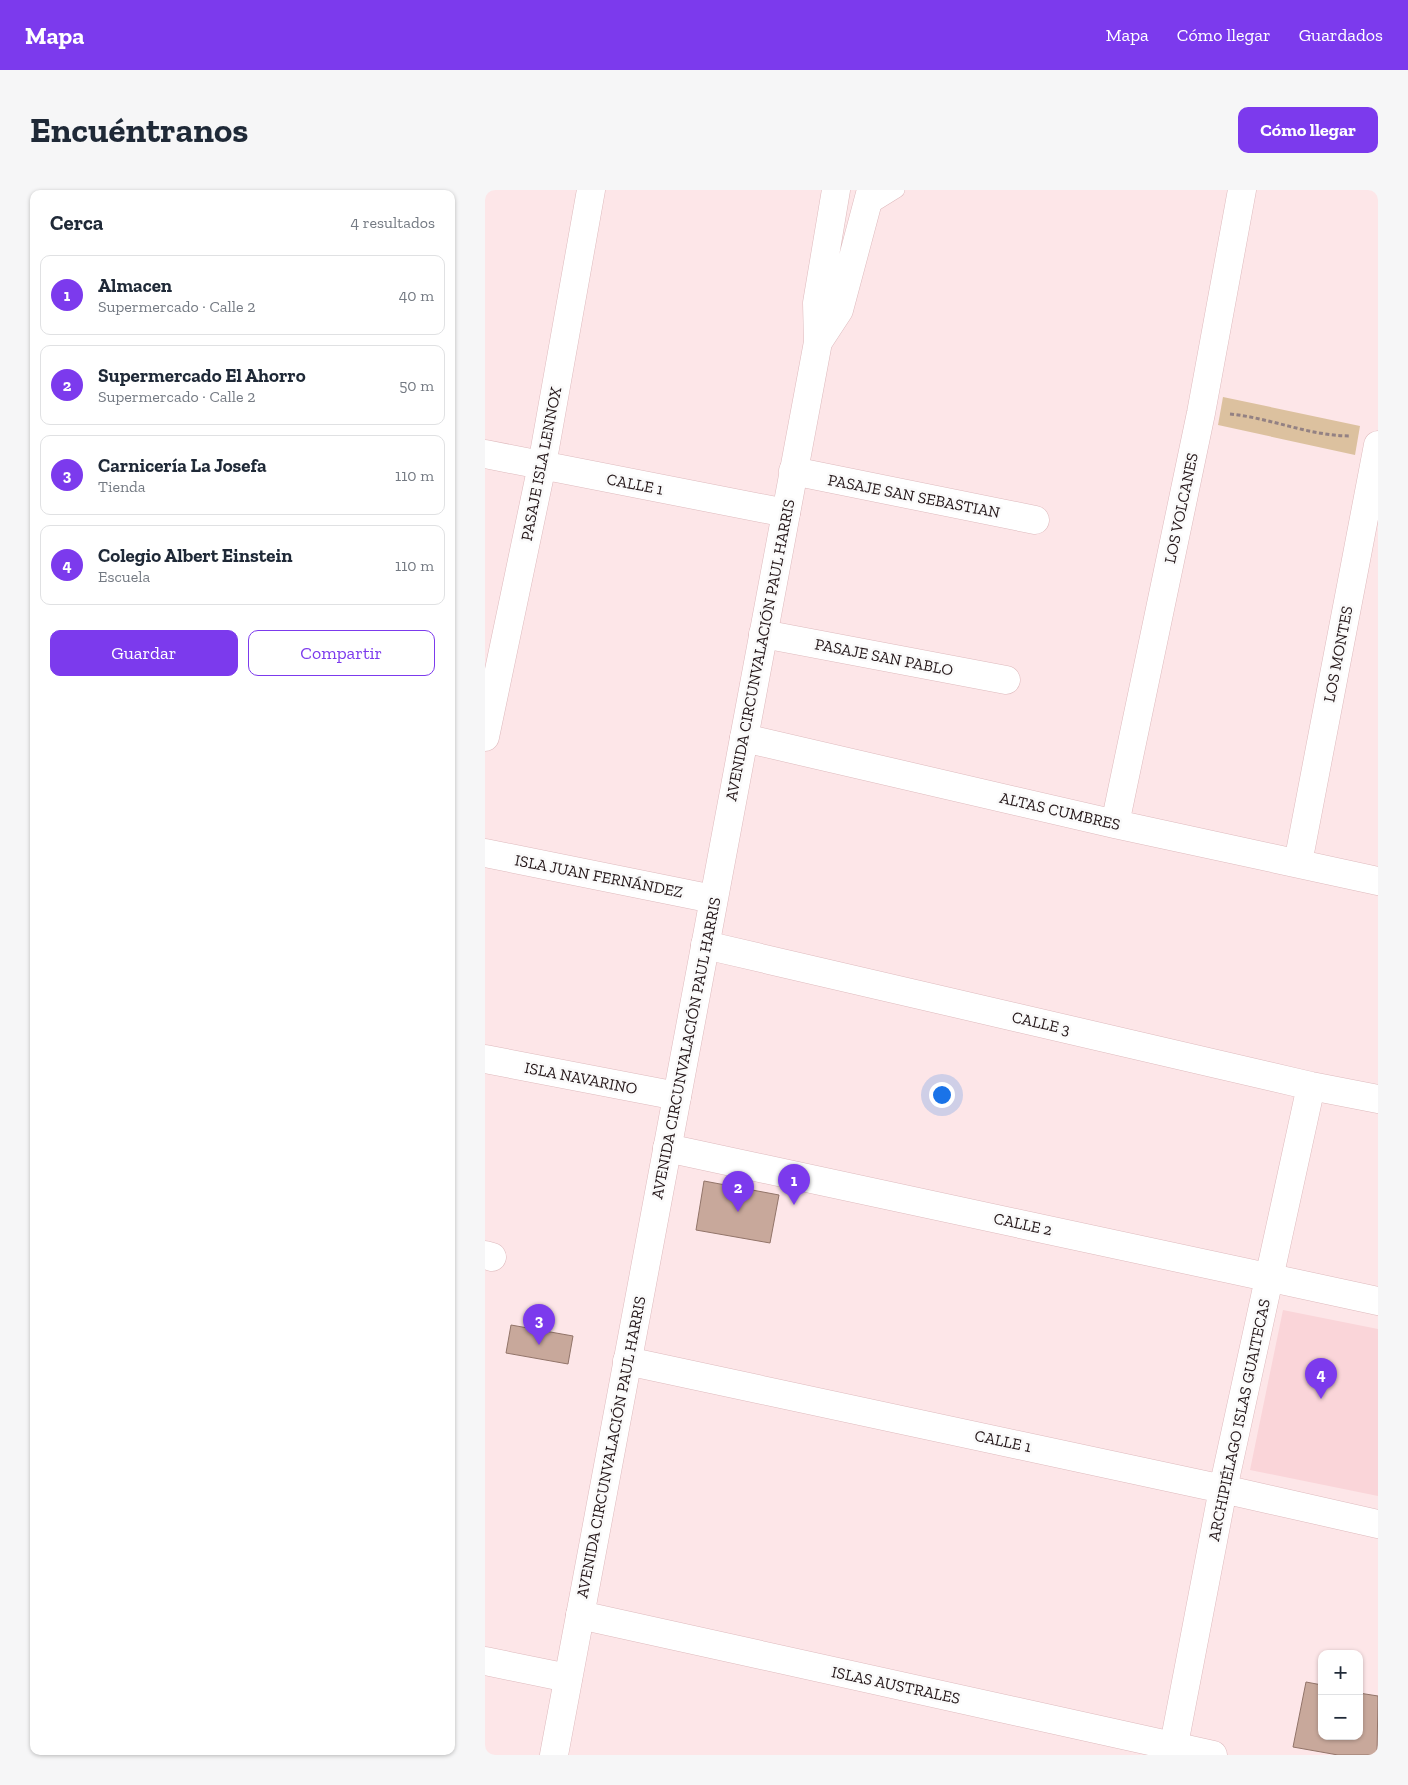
<!DOCTYPE html>
<html lang="es">
<meta charset="utf-8">
<style>
:root{--surface:#fff;--page:#f6f6f7;--text:#1f2937;--muted:#747a83;--line:#e0e1e3;--accent:#7c3aed}
body{margin:0;font-family:"Zilla Slab",serif;background:var(--page);color:var(--text)}
.controls{position:absolute;right:15px;bottom:15px;display:grid;overflow:hidden;border-radius:10px;box-shadow:0 1px 4px #0004}
.controls button{width:45px;height:45px;display:grid;place-items:center;padding:0;border:0;border-bottom:1px solid var(--line);background:var(--surface);color:var(--text);font:25px sans-serif}
.you{position:absolute;left:456px;top:904px;width:18px;height:18px;margin:-12px;border:4px solid #fff;border-radius:50%;background:#1a73e8;box-shadow:0 0 0 8px #1a73e833}
.badge{display:grid;place-items:center;width:32px;height:32px;border-radius:50%;background:var(--accent);color:#fff;font-size:16px;font-weight:700}
.pin{position:absolute;translate:-50% -41px;filter:drop-shadow(0 1px 2px #0008)}
.pin::after{content:'';position:absolute;top:26px;width:18px;height:15px;background:inherit;clip-path:polygon(0 0,100% 0,50% 100%)}
.list{margin:0;padding:0;list-style:none}
h2{display:flex;justify-content:space-between;align-items:center;height:65px;margin:0;padding:0 20px;font-size:21px}
h2 small{font-size:16px;font-weight:400;color:var(--muted)}
.list li{display:grid;grid-template-columns:32px 1fr auto;gap:15px;align-items:center;box-sizing:border-box;height:80px;margin:0 10px 10px;padding:0 10px;border:1px solid var(--line);border-radius:10px}
.list b{display:block;font-size:19px;white-space:nowrap}
.list p{margin:0;font-size:16px;white-space:nowrap;color:var(--muted)}
.list em{font-size:16px;font-style:normal;color:var(--muted)}
.actions{display:flex;gap:10px;padding:15px 20px}
.actions a{flex:1;padding:11px 0;border:1px solid var(--accent);border-radius:10px;text-align:center;font-size:18px;color:var(--accent)}
.actions .main{background:var(--accent);color:#fff}
.map{position:relative;flex:none;width:893px;height:1565px;overflow:hidden;border-radius:10px}
header{display:flex;align-items:center;gap:30px;box-sizing:border-box;height:70px;padding:0 25px;background:var(--accent);color:#fff}
header strong{font-size:24px}
nav{display:flex;gap:28px;margin-inline-start:auto;font-size:18px}
.intro{display:flex;align-items:center;justify-content:space-between;box-sizing:border-box;height:120px;padding:0 30px}
h1{margin:0;font-size:35px}
.button{padding:12px 22px;border-radius:10px;background:var(--accent);color:#fff;font-size:18px;font-weight:700}
main{display:flex;gap:30px;padding:0 30px}
aside{flex:1;background:var(--surface);border-radius:10px;box-shadow:0 1px 4px #0004}
.map>svg:first-child{display:block}
.built{fill:#fad5d9}
.green{fill:#dcc19f}
.building{fill:#c8a89b;stroke:#927469}
.lines{fill:none;stroke-linecap:round;stroke-linejoin:round}
.lane-casing{stroke:#debabd;stroke-width:16}
.street-casing{stroke:#debabd;stroke-width:29}
.secondary-casing{stroke:#debabd;stroke-width:29}
.path{stroke:#938183;stroke-width:3;stroke-dasharray:4 2.5;stroke-linecap:butt}
.lane{stroke:#fff;stroke-width:15}
.street{stroke:#fff;stroke-width:28}
.secondary{stroke:#fff;stroke-width:28}
.labels{text-anchor:middle;dominant-baseline:central;stroke-width:5;stroke-linejoin:round;paint-order:stroke}
.street-label{font-size:16px;fill:#241719;stroke:#fafafa}
</style>
<header>
<strong>Mapa</strong>
<nav><a>Mapa</a><a>Cómo llegar</a><a>Guardados</a></nav>
</header>
<div class="intro"><h1>Encuéntranos</h1><a class="button">Cómo llegar</a></div>
<main>
<aside>
<h2>Cerca<small>4 resultados</small></h2>
<ul class="list">
<li><span class="badge">1</span><div><b>Almacen</b><p>Supermercado · Calle 2</p></div><em>40 m</em></li>
<li><span class="badge">2</span><div><b>Supermercado El Ahorro</b><p>Supermercado · Calle 2</p></div><em>50 m</em></li>
<li><span class="badge">3</span><div><b>Carnicería La Josefa</b><p>Tienda</p></div><em>110 m</em></li>
<li><span class="badge">4</span><div><b>Colegio Albert Einstein</b><p>Escuela</p></div><em>110 m</em></li>
</ul>
<div class="actions"><a class="main">Guardar</a><a>Compartir</a></div>
</aside>
<div class="map">
<svg width="893" height="1565" viewBox="0 0 893 1565">
<rect width="100%" height="100%" fill="#fde6e8"/>
<path class="built" d="M 798,1120 L 893,1139 L 893,1306 L 765,1280 Z"/>
<path class="green" d="M 738,207 L 875,236 L 870,265 L 733,235 Z"/>
<path class="building" d="M 219,991 L 294,1005 L 285,1053 L 211,1040 Z
M 26,1135 L 88,1146 L 83,1174 L 21,1163 Z
M 821,1492 L 837,1495 L 837,1546 L 874,1546 L 874,1503 L 893,1506 L 892,1565 L 853,1565 L 808,1557 Z"/>
<g class="lines">
<g class="lane-casing">
<path id="lane" d="M 383,18 L 412,0"/>
</g>
<g class="street-casing">
<path id="street" d="M 0,264 L 301,323
M 308,281 L 550,330
M 278,444 L 521,490
M 0,547 L 57,275 L 106,0
M 259,548 L 630,634 L 893,691
M 630,634 L 716,223 L 757,0
M 0,663 L 228,709
M 813,673 L 893,255
M 220,755 L 826,896 L 893,909
M 0,869 L 192,906
M 182,958 L 893,1111
M 0,1065 L 7,1067
M 142,1171 L 738,1299 L 893,1334
M 95,1425 L 728,1565
M 0,1471 L 83,1488
M 687,1565 L 738,1299 L 826,896"/>
</g>
<g class="secondary-casing">
<path id="secondary" d="M 333,152 L 354,120 L 386,0
M 69,1565 L 333,152 L 332,113 L 351,0"/>
</g>
<path class="path" d="M 745,224 C 786,228 824,246 866,246"/>
<use href="#lane" class="lane"/>
<use href="#street" class="street"/>
<use href="#secondary" class="secondary"/>
</g>
<g class="labels">
<g class="street-label">
<text transform="translate(56 274) rotate(-79)">PASAJE ISLA LENNOX</text>
<text transform="translate(150 294) rotate(11)">CALLE 1</text>
<text transform="translate(429 306) rotate(11)">PASAJE SAN SEBASTIAN</text>
<text transform="translate(696 318) rotate(-78)">LOS VOLCANES</text>
<text transform="translate(275 460) rotate(-79)">AVENIDA CIRCUNVALACIÓN PAUL HARRIS</text>
<text transform="translate(853 464) rotate(-79)">LOS MONTES</text>
<text transform="translate(399 467) rotate(11)">PASAJE SAN PABLO</text>
<text transform="translate(575 621) rotate(13)">ALTAS CUMBRES</text>
<text transform="translate(114 686) rotate(11)">ISLA JUAN FERNÁNDEZ</text>
<text transform="translate(556 833) rotate(13)">CALLE 3</text>
<text transform="translate(201 858) rotate(-79)">AVENIDA CIRCUNVALACIÓN PAUL HARRIS</text>
<text transform="translate(96 888) rotate(11)">ISLA NAVARINO</text>
<text transform="translate(538 1034) rotate(12)">CALLE 2</text>
<text transform="translate(754 1230) rotate(-78)">ARCHIPIÉLAGO ISLAS GUAITECAS</text>
<text transform="translate(518 1251) rotate(12)">CALLE 1</text>
<text transform="translate(126 1257) rotate(-79)">AVENIDA CIRCUNVALACIÓN PAUL HARRIS</text>
<text transform="translate(411 1495) rotate(12)">ISLAS AUSTRALES</text>
</g>
</g>
</svg>
<div class="controls">
<button>+</button>
<button>−</button>
</div>
<div class="you"></div>
<div class="pin badge" style="left:309px;top:1015px">1</div>
<div class="pin badge" style="left:253px;top:1022px">2</div>
<div class="pin badge" style="left:54px;top:1155px">3</div>
<div class="pin badge" style="left:836px;top:1209px">4</div>
</div>
</main>
